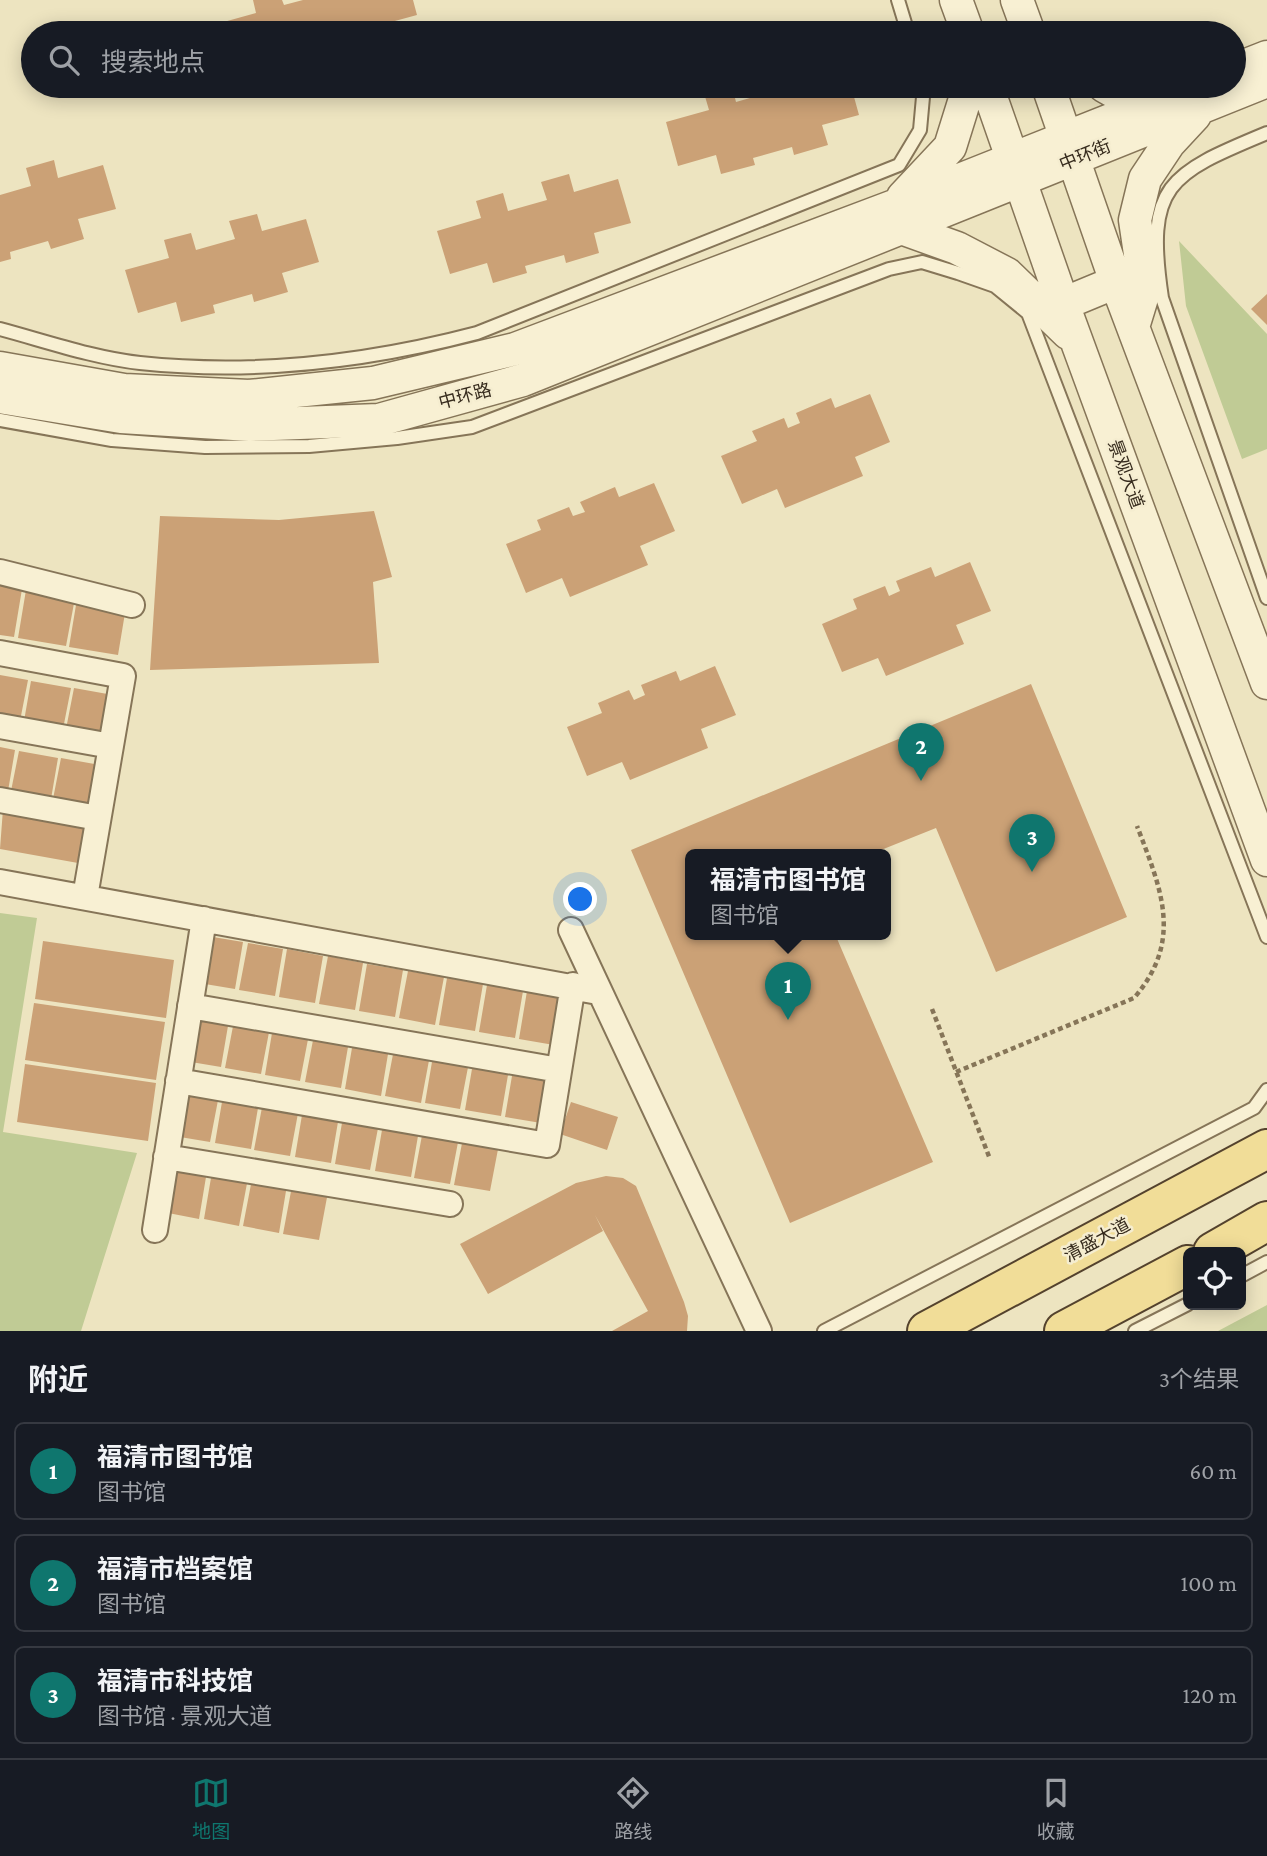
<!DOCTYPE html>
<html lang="zh">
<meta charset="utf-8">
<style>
body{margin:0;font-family:"Crimson Pro","Noto Sans SC",serif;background:#242831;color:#f1f3f6}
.controls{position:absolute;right:21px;bottom:21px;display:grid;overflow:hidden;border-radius:10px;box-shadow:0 4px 18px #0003}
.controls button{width:63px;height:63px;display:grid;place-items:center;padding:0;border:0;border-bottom:2px solid #363941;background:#171b24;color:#f1f3f6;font:35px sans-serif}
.you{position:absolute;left:581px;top:900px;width:24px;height:24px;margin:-18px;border:5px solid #fff;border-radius:50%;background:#1a73e8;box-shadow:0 0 0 10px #1a73e833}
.badge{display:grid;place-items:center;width:46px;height:46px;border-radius:50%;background:#0f766e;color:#fff;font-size:23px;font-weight:700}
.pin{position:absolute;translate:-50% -58px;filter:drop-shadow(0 2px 4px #0008)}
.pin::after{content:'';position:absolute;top:37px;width:24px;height:21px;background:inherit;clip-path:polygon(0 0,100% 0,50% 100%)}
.popup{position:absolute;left:685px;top:849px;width:206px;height:91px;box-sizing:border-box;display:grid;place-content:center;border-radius:10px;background:#171b24;filter:drop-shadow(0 2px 5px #0005);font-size:23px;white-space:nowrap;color:#9ea1a6}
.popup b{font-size:26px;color:#f1f3f6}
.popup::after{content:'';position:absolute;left:50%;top:100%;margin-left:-14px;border:14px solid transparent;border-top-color:#171b24}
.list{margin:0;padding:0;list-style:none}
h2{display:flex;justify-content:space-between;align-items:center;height:91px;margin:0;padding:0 28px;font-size:30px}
h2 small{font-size:23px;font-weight:400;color:#9ea1a6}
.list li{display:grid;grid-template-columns:46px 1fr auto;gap:21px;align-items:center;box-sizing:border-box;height:98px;margin:0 14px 14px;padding:0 14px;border:2px solid #363941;border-radius:10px}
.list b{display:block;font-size:26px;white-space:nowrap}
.list p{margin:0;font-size:23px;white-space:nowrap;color:#9ea1a6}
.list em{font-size:23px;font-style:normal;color:#9ea1a6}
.icon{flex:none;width:38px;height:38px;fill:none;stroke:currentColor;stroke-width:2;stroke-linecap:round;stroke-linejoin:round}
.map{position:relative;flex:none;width:1267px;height:1331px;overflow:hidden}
.search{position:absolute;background:#171b24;box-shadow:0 4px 18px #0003;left:21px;right:21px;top:21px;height:77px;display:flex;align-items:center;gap:18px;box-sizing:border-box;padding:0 24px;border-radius:38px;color:#9ea1a6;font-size:26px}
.sheet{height:427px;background:#171b24}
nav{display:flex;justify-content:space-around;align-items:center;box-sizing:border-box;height:98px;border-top:2px solid #363941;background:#171b24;font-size:19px;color:#9ea1a6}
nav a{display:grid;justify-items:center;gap:4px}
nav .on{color:#0f766e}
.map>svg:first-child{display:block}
.green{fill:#c0cb95}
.building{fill:#cba176}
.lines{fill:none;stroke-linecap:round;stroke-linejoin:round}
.service-casing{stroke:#867558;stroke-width:16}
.minor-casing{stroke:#867558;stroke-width:28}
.tertiary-casing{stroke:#867558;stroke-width:35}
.primary-casing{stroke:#54422d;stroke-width:42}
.path{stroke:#867558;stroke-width:4.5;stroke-dasharray:5 3.5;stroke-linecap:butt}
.service{stroke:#f8f0d3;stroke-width:12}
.minor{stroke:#f8f0d3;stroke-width:24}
.tertiary{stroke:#f8f0d3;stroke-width:32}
.primary{stroke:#f1dd98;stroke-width:38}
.labels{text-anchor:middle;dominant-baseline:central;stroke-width:5;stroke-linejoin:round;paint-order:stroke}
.street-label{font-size:18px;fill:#362b1d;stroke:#f5edd0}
</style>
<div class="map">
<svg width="1267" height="1331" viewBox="0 0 1267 1331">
<rect width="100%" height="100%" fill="#ede4c0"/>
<path class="green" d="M 1179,241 L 1267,334 L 1267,449 L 1242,459 L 1186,306 Z
M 0,913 L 37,918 L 3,1132 L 137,1153 L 81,1331 L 0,1331 Z
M 1267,1305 L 1267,1331 L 1218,1331 Z"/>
<path class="building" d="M 253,0 L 282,0 L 284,5 L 303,0 L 413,0 L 417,15 L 369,28 L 371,33 L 203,33 L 202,28 L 256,13 Z
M 732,86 L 736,102 L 775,91 L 773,86 L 851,86 L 859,115 L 822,125 L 828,145 L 794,155 L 792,147 L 753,158 L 755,165 L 721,174 L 716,155 L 678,166 L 666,122 L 709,110 L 704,93 Z
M 54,160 L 58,178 L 103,165 L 116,209 L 78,219 L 84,239 L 51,249 L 48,241 L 10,252 L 11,259 L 0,262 L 0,195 L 31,186 L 26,168 Z
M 569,174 L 574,192 L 618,179 L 631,223 L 594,233 L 599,253 L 566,263 L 564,255 L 525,266 L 527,273 L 493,283 L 487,263 L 450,274 L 437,231 L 481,218 L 476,201 L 503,193 L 508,211 L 547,200 L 541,182 Z
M 257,214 L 262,231 L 306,219 L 319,262 L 282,273 L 288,292 L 254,302 L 252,294 L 213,305 L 215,313 L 181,322 L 176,302 L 138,313 L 125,270 L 169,258 L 164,240 L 191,233 L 196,250 L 235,239 L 229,221 Z
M 1267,294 L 1267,325 L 1251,309 Z
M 870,394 L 890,442 L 855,457 L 863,476 L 785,508 L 777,489 L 742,504 L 721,456 L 757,441 L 752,431 L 784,418 L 788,428 L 800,423 L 796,413 L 831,398 L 835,408 Z
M 654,483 L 675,531 L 640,546 L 648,565 L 570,597 L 562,578 L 526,593 L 506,544 L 541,530 L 537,520 L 569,507 L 573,516 L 585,512 L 580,502 L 615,487 L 619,497 Z
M 374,511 L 392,577 L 373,582 L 379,663 L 150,670 L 160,516 L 279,520 Z
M 970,562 L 991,611 L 956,625 L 964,644 L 886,676 L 878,658 L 842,672 L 822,624 L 857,609 L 853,599 L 885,586 L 889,596 L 900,591 L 896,581 L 931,567 L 935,577 Z
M 0,585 L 22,589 L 14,637 L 0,635 Z
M 26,590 L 75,598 L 66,646 L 18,638 Z
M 77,599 L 126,607 L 118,655 L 69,647 Z
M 715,666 L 736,715 L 701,729 L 708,748 L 630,780 L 622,762 L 587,776 L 567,727 L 602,713 L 598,703 L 629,690 L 634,700 L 645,695 L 641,685 L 676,671 L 680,681 Z
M 0,675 L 28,680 L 20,721 L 0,717 Z
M 31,681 L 71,688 L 63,729 L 24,721 Z
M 1031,684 L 1127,917 L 996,972 L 936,828 L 871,854 L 690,854 L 690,934 L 835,934 L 933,1162 L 790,1223 L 631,850 Z
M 74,688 L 113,695 L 106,736 L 66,729 Z
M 0,747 L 15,750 L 8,791 L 0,789 Z
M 19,751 L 58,758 L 51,799 L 11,791 Z
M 61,758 L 100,765 L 93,806 L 53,799 Z
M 3,809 L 86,824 L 78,863 L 0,849 Z
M 207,936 L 243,942 L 235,989 L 199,983 Z
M 43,941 L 174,960 L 166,1018 L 35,999 Z
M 248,943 L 283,949 L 275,996 L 239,990 Z
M 287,949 L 323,956 L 315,1003 L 279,997 Z
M 328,956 L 363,963 L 355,1010 L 319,1004 Z
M 367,964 L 403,970 L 395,1017 L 359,1011 Z
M 408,971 L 444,977 L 435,1025 L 399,1018 Z
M 447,978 L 483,984 L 475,1031 L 439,1025 Z
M 487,985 L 523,991 L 515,1038 L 479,1032 Z
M 527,991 L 563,998 L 554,1045 L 519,1039 Z
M 34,1003 L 165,1022 L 156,1080 L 25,1060 Z
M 193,1014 L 229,1020 L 221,1067 L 185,1061 Z
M 234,1021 L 270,1027 L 261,1074 L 225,1068 Z
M 273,1027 L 309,1034 L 300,1081 L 265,1075 Z
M 314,1035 L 349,1041 L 341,1088 L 305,1082 Z
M 353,1042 L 389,1048 L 381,1096 L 345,1089 Z
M 394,1049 L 430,1055 L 421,1103 L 385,1096 Z
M 433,1056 L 469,1062 L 460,1109 L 425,1103 Z
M 473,1063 L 509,1069 L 501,1116 L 465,1110 Z
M 25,1064 L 156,1083 L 148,1141 L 17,1122 Z
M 513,1070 L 549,1076 L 541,1123 L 505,1117 Z
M 183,1089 L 219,1095 L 210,1142 L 174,1136 Z
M 223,1096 L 259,1102 L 251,1149 L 215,1143 Z
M 263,1102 L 299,1108 L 290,1156 L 254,1150 Z
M 571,1102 L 618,1117 L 607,1150 L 560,1134 Z
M 303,1109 L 339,1116 L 331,1163 L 295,1157 Z
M 343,1117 L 379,1123 L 370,1170 L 335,1164 Z
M 383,1124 L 419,1130 L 411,1177 L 375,1171 Z
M 423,1130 L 459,1137 L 450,1184 L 414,1178 Z
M 463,1138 L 499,1144 L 490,1191 L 454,1185 Z
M 171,1165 L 207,1171 L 199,1219 L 163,1212 Z
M 212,1172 L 248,1178 L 239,1226 L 204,1219 Z
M 606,1176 L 623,1178 L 636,1186 L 684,1302 L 688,1316 L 687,1331 L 612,1331 L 648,1311 L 595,1215 L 603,1231 L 488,1294 L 460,1244 L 576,1183 Z
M 252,1179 L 287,1185 L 279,1233 L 243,1226 Z
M 292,1186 L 328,1192 L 319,1240 L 283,1234 Z"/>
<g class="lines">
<defs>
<path id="service" d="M 898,0 L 908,33
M 1267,133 C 1168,174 1145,185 1162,298 L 1267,598
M 0,329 C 45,341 94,358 140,363 C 254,375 367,362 477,333 L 899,165 L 920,130 L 924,86
M 0,420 L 112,440 L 205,447 L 309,446 L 397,438 L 472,427 L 889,269 L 922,262 L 958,273 L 995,286 L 1028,313 L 1267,937
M 1241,1276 L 1267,1262
M 824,1331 L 1254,1108 L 1267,1090
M 1135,1331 L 1188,1304"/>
<path id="minor" d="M 0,572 L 132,605
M 0,653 L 123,676 L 85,897
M 0,726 L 111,746
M 0,800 L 98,818
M 0,882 L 598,992
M 571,930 L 759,1331
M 190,1006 L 559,1070
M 178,1081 L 547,1145 L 573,985
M 166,1157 L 450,1204
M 155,1230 L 204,919"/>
<path id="tertiary" d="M 956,0 L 968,33
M 1017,0 L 1029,33
M 1234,70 L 1267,57
M 987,86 L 1063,304 L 1267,860
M 1048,86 L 1116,282 L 1267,683
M 1104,86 L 1120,95 L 1160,90
M 903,197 L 950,147 L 969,86
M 904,229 L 957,248 L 1007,274 L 1068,333
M 1063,304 L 1116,282
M 1133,327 L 1145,288 L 1135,220 L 1145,179 L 1169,143 L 1195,115
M 0,368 L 124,390 L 249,396 L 373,383 L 515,349 L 894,206 L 1196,86
M 0,397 L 121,417 L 250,425 L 379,420 L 523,380 L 1267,81"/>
<path id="primary" d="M 1213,1252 L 1267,1221
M 927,1331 L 1267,1149
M 1064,1331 L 1188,1265"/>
</defs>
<use href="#service" class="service-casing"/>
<use href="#minor" class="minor-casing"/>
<use href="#tertiary" class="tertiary-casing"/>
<use href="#primary" class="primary-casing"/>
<path class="path" d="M 932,1009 L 990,1159
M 956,1072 L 1134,998 C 1184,940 1161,889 1137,826"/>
<use href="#service" class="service"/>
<use href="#minor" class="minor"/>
<use href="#tertiary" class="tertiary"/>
<use href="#primary" class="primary"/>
</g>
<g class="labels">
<g class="street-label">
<text transform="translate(1085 155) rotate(-22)">中环街</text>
<text transform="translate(465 396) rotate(-15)">中环路</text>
<text transform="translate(1126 474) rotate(70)">景观大道</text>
<text transform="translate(1097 1240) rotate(-28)">清盛大道</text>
</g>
</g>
</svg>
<div class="controls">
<button><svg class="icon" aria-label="locate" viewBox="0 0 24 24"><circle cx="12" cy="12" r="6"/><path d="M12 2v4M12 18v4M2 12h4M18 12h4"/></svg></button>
</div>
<div class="you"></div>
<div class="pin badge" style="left:788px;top:1020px">1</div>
<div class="popup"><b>福清市图书馆</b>图书馆</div>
<div class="pin badge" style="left:921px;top:781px">2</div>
<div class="pin badge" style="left:1032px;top:872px">3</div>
<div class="search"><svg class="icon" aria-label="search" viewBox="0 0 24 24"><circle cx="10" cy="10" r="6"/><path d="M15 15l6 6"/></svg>搜索地点</div>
</div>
<section class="sheet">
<h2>附近<small>3个结果</small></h2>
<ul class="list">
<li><span class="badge">1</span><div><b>福清市图书馆</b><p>图书馆</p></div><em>60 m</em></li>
<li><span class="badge">2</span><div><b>福清市档案馆</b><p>图书馆</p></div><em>100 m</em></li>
<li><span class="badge">3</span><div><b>福清市科技馆</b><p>图书馆 · 景观大道</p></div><em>120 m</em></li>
</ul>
</section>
<nav>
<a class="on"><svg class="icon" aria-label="map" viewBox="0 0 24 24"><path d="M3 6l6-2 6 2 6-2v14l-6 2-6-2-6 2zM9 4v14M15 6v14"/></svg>地图</a>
<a><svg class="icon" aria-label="directions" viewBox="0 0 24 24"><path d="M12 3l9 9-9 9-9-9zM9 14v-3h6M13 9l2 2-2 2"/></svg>路线</a>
<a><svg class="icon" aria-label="saved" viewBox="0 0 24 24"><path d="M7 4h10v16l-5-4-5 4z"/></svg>收藏</a>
</nav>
